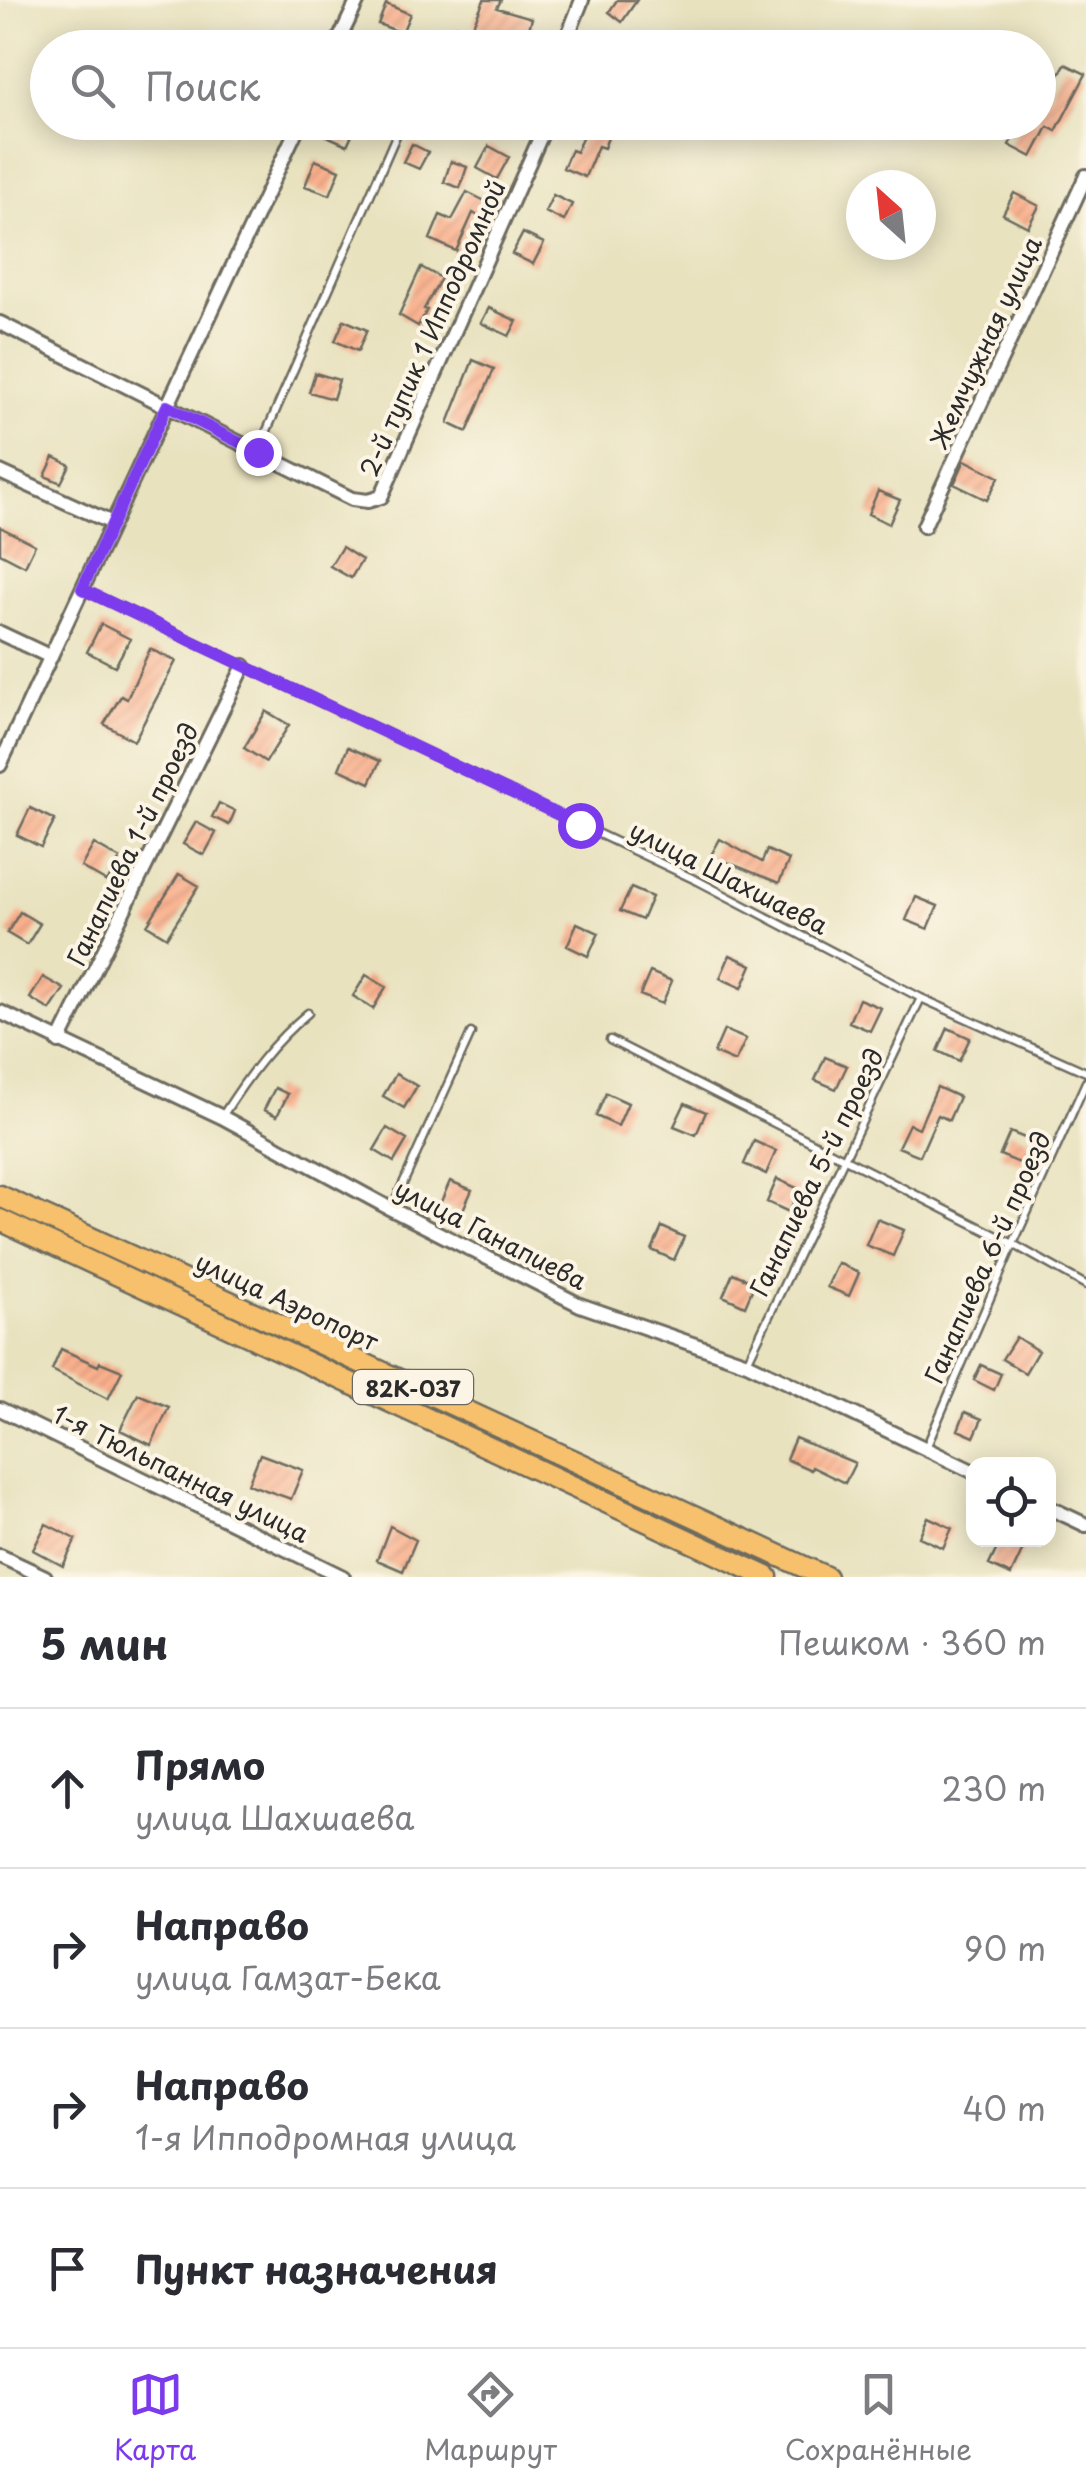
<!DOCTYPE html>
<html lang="ru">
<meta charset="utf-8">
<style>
body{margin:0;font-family:"Playpen Sans",sans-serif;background:#f7f7f7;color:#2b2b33}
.controls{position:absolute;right:30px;bottom:30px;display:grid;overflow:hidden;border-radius:20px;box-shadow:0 5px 25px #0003}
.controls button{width:90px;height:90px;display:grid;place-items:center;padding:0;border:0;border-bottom:2px solid #e1e1e2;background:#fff;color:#2b2b33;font:50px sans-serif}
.compass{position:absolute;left:846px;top:170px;width:90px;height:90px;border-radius:50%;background:#fff;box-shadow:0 5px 25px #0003;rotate:333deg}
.stop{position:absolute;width:30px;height:30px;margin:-22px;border:8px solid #7c3aed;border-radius:50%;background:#fff}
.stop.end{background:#7c3aed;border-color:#fff;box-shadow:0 2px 10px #0008}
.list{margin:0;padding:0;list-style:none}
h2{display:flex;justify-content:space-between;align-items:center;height:130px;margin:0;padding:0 40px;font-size:42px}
h2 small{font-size:32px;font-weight:400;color:#7c7c81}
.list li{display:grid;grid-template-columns:65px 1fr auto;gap:30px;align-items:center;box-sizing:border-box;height:160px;padding:0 40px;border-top:2px solid #e1e1e2}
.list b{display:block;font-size:38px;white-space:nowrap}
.list p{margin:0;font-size:32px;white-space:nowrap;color:#7c7c81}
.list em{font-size:32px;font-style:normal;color:#7c7c81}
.icon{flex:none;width:55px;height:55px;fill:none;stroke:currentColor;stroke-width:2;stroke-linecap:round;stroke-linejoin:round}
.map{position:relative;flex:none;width:1086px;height:1577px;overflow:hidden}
.search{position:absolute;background:#fff;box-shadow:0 5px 25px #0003;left:30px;right:30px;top:30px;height:110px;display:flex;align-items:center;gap:25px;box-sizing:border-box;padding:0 35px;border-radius:55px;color:#7c7c81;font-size:38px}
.sheet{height:770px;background:#fff}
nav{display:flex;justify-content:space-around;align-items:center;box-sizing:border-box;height:140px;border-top:2px solid #e1e1e2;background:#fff;font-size:28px;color:#7c7c81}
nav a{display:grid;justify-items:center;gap:5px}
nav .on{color:#7c3aed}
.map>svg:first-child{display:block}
.building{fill:url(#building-hatch)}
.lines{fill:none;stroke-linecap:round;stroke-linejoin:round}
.service-casing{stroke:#6d6b5f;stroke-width:11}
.minor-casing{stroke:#6d6b5f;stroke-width:18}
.primary-casing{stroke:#6d6b5f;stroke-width:25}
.service{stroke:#fff;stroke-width:6}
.minor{stroke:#fff;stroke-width:12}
.primary{stroke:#f7c06c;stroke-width:20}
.route{stroke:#7c3aed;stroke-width:12}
.labels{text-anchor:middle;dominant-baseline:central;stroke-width:8;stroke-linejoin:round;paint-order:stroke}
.shield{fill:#fcf5e5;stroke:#6a6863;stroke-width:2.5}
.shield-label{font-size:22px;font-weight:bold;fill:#2b2b2b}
.street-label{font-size:25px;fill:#2b2b2b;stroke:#fcf5e5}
</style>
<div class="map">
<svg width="1086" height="1577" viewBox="0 0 1086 1577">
<defs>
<pattern id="building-hatch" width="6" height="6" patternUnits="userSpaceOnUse" patternTransform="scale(2.5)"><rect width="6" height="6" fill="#fab08d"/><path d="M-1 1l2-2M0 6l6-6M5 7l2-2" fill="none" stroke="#d6987a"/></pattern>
</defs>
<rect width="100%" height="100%" fill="#fcf5e5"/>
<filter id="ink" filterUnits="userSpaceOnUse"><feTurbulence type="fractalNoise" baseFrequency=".01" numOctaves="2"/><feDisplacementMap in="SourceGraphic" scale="20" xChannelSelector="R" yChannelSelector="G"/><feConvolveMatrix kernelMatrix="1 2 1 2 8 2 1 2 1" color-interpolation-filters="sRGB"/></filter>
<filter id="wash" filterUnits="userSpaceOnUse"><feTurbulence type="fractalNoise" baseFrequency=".0048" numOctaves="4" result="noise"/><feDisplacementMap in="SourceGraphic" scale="40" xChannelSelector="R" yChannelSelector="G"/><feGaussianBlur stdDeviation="2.25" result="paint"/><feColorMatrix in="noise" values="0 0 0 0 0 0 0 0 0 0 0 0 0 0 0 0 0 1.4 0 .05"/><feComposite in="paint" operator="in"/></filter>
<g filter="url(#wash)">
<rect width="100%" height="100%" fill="#e8e2bf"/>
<g id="blocks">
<path class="building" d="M 484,0 L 501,0 L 497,8 L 532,18 L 525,43 L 473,25 Z
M 617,0 L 637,0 L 622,22 L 609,12 Z
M 386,4 L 410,14 L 402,33 L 378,24 Z
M 1065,64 L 1086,74 L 1056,131 L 1048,127 L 1032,157 L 1009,145 L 1021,122 L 1038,122 L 1038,114 Z
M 333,122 L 356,126 L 347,145 L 327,136 Z
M 420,122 L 460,122 L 452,138 Z
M 589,122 L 614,122 L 604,148 L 598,146 L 585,177 L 563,168 L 571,150 L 576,152 Z
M 412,144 L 428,152 L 419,169 L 403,162 Z
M 489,146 L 509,157 L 497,179 L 477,168 Z
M 315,160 L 340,170 L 330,195 L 305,186 Z
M 451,161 L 467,167 L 460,188 L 444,182 Z
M 467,192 L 491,204 L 484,219 L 473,213 L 456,251 L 430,239 L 440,215 L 452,220 Z
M 1014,193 L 1039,206 L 1028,227 L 1003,214 Z
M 553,195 L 572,204 L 564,221 L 545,212 Z
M 523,233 L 544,243 L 533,264 L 512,254 Z
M 421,267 L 441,278 L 424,309 L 427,310 L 418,326 L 399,315 Z
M 489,308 L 517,321 L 509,336 L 481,323 Z
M 344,320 L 367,330 L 358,351 L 335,341 Z
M 473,360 L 494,369 L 467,432 L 448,423 Z
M 315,373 L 339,380 L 333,399 L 309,392 Z
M 54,457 L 70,465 L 61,483 L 45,476 Z
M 965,460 L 999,477 L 987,500 L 954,484 Z
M 878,491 L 900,500 L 889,524 L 868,514 Z
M 0,527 L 35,545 L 25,566 L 0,553 Z
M 342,547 L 362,560 L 351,578 L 330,566 Z
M 101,624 L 130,639 L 115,666 L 87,652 Z
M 150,649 L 176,661 L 134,741 L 104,724 L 121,696 L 127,699 Z
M 266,711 L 289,725 L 266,762 L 244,748 Z
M 348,747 L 380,761 L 370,783 L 339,769 Z
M 219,803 L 235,811 L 229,825 L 212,817 Z
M 30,808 L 55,820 L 41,847 L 17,835 Z
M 196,822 L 216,833 L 204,855 L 183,844 Z
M 720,839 L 762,862 L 767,850 L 789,860 L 779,883 L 722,860 L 716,872 L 705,866 Z
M 94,844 L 120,859 L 107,882 L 81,867 Z
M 179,874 L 199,886 L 167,937 L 147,925 Z
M 631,888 L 652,897 L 642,920 L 620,911 Z
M 916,897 L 938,906 L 928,929 L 906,920 Z
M 20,912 L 40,924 L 27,945 L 7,933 Z
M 577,923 L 599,933 L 588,956 L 567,946 Z
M 730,955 L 752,965 L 742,988 L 720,978 Z
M 650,972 L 672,981 L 662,1004 L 640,995 Z
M 366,975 L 386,987 L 373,1009 L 353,996 Z
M 43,977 L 64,989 L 50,1010 L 30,998 Z
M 859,999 L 881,1008 L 870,1031 L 849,1022 Z
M 948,1028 L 970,1038 L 959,1061 L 938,1051 Z
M 724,1030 L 746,1039 L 735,1062 L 714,1053 Z
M 825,1057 L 847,1066 L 836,1089 L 815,1080 Z
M 396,1074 L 417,1086 L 404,1108 L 383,1096 Z
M 937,1087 L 959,1097 L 949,1120 L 938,1115 L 920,1156 L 898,1147 L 909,1124 L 919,1128 Z
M 275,1088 L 288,1094 L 277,1116 L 264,1110 Z
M 606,1093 L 628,1103 L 618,1126 L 596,1116 Z
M 685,1103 L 706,1112 L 696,1135 L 674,1126 Z
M 387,1128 L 407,1140 L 394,1162 L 374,1150 Z
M 1010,1132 L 1032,1141 L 1022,1164 L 1000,1155 Z
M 754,1141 L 776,1151 L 766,1174 L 744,1164 Z
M 777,1179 L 799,1189 L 789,1212 L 767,1202 Z
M 450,1181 L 472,1190 L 461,1214 L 440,1204 Z
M 877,1219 L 904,1230 L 893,1256 L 866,1245 Z
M 662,1227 L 684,1237 L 674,1260 L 652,1250 Z
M 838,1263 L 859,1273 L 849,1296 L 827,1287 Z
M 733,1273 L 755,1283 L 745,1306 L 723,1296 Z
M 1016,1337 L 1038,1351 L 1025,1373 L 1002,1359 Z
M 61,1349 L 98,1366 L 100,1362 L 122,1371 L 108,1399 L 52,1370 Z
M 981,1365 L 1001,1374 L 994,1390 L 974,1380 Z
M 138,1394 L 169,1407 L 151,1445 L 120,1430 Z
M 965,1412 L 982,1419 L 974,1437 L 958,1430 Z
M 795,1438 L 855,1463 L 845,1483 L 812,1467 L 811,1470 L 786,1459 Z
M 260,1454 L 303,1470 L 291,1499 L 248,1484 Z
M 928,1517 L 952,1528 L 943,1548 L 919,1537 Z
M 46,1524 L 76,1539 L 63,1566 L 33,1550 Z
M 390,1526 L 416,1540 L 403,1571 L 377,1560 Z
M 1001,1540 L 1012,1540 L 1025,1545 L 1011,1575 L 989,1565 Z"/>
</g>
</g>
<g filter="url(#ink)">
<use href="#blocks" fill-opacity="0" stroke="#6d6b5f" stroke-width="2.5"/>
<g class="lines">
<defs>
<path id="service" d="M 435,48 L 448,31 L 459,30 L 496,48
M 258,451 L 402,122
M 82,589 L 698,881 L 921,998 L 1086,1072
M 610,1040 L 1013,1244 L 1086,1285
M 223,1115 C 248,1076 272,1043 308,1013
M 392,1208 L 471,1033
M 747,1362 L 921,998
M 926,1448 L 1013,1244 L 1086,1082"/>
<path id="minor" d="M 335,48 L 358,0
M 563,48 L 582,0
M 0,323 L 352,499 L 368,501 L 381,497 L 547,122
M 0,472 L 112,523
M 924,526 L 1086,176
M 0,633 L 51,657
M 0,765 L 300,122
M 0,1012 L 222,1117 L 391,1209 L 580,1305 L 747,1363 L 974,1472
M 59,1042 L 244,666
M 0,1409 L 343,1577
M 1048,1507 L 1086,1525
M 0,1556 L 45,1577"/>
<path id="primary" d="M 0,1196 L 826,1577
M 0,1220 L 767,1577"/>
</defs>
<use href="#service" class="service-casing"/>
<use href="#minor" class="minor-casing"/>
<use href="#primary" class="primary-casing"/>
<use href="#service" class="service"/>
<use href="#minor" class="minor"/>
<use href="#primary" class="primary"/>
</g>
</g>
<g class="lines" filter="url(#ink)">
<path class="route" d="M 258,452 L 167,406 L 82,589 L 580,825"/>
</g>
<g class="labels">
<rect class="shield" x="353" y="1370" width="120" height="34" rx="8"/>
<g class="shield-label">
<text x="413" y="1387">82К-037</text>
</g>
<g class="street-label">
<text transform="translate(432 328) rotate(-66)">2-й тупик 1 Ипподромной</text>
<text transform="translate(985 342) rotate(-65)">Жемчужная улица</text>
<text transform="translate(132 844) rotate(-64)">Ганапиева 1-й проезд</text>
<text transform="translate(729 877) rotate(27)">улица Шахшаева</text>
<text transform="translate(816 1172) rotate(-64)">Ганапиева 5-й проезд</text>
<text transform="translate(491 1234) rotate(27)">улица Ганапиева</text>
<text transform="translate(987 1257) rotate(-66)">Ганапиева 6-й проезд</text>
<text transform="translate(287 1301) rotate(25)">улица Аэропорт</text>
<text transform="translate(181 1473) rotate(26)">1-я Тюльпанная улица</text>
</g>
</g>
</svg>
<div class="controls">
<button><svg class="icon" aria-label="locate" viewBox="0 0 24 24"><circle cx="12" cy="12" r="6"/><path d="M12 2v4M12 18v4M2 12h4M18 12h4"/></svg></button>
</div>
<svg class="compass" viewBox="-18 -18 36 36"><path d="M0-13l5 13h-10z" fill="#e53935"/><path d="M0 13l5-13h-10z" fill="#7c7c81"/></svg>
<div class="stop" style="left:580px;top:825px"></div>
<div class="stop end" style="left:258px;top:452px"></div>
<div class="search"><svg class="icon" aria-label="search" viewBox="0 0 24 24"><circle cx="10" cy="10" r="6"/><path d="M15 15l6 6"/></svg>Поиск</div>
</div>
<section class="sheet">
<h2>5 мин<small>Пешком · 360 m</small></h2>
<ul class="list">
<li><svg class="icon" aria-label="ahead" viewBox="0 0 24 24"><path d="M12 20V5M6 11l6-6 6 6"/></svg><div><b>Прямо</b><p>улица Шахшаева</p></div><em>230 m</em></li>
<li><svg class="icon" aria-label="right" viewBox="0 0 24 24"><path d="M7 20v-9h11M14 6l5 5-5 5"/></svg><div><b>Направо</b><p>улица Гамзат-Бека</p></div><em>90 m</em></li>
<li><svg class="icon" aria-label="right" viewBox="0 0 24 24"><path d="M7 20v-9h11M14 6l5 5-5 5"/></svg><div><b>Направо</b><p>1-я Ипподромная улица</p></div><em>40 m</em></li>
<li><svg class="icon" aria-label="arrive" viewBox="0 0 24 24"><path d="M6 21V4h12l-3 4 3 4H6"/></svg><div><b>Пункт назначения</b></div></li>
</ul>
</section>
<nav>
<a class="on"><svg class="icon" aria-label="map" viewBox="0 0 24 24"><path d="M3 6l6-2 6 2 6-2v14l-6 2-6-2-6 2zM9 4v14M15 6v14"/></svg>Карта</a>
<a><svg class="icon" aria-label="directions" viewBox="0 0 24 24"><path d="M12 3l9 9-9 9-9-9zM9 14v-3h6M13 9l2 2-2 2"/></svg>Маршрут</a>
<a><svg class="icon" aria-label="saved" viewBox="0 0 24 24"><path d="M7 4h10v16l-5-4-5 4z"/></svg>Сохранённые</a>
</nav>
